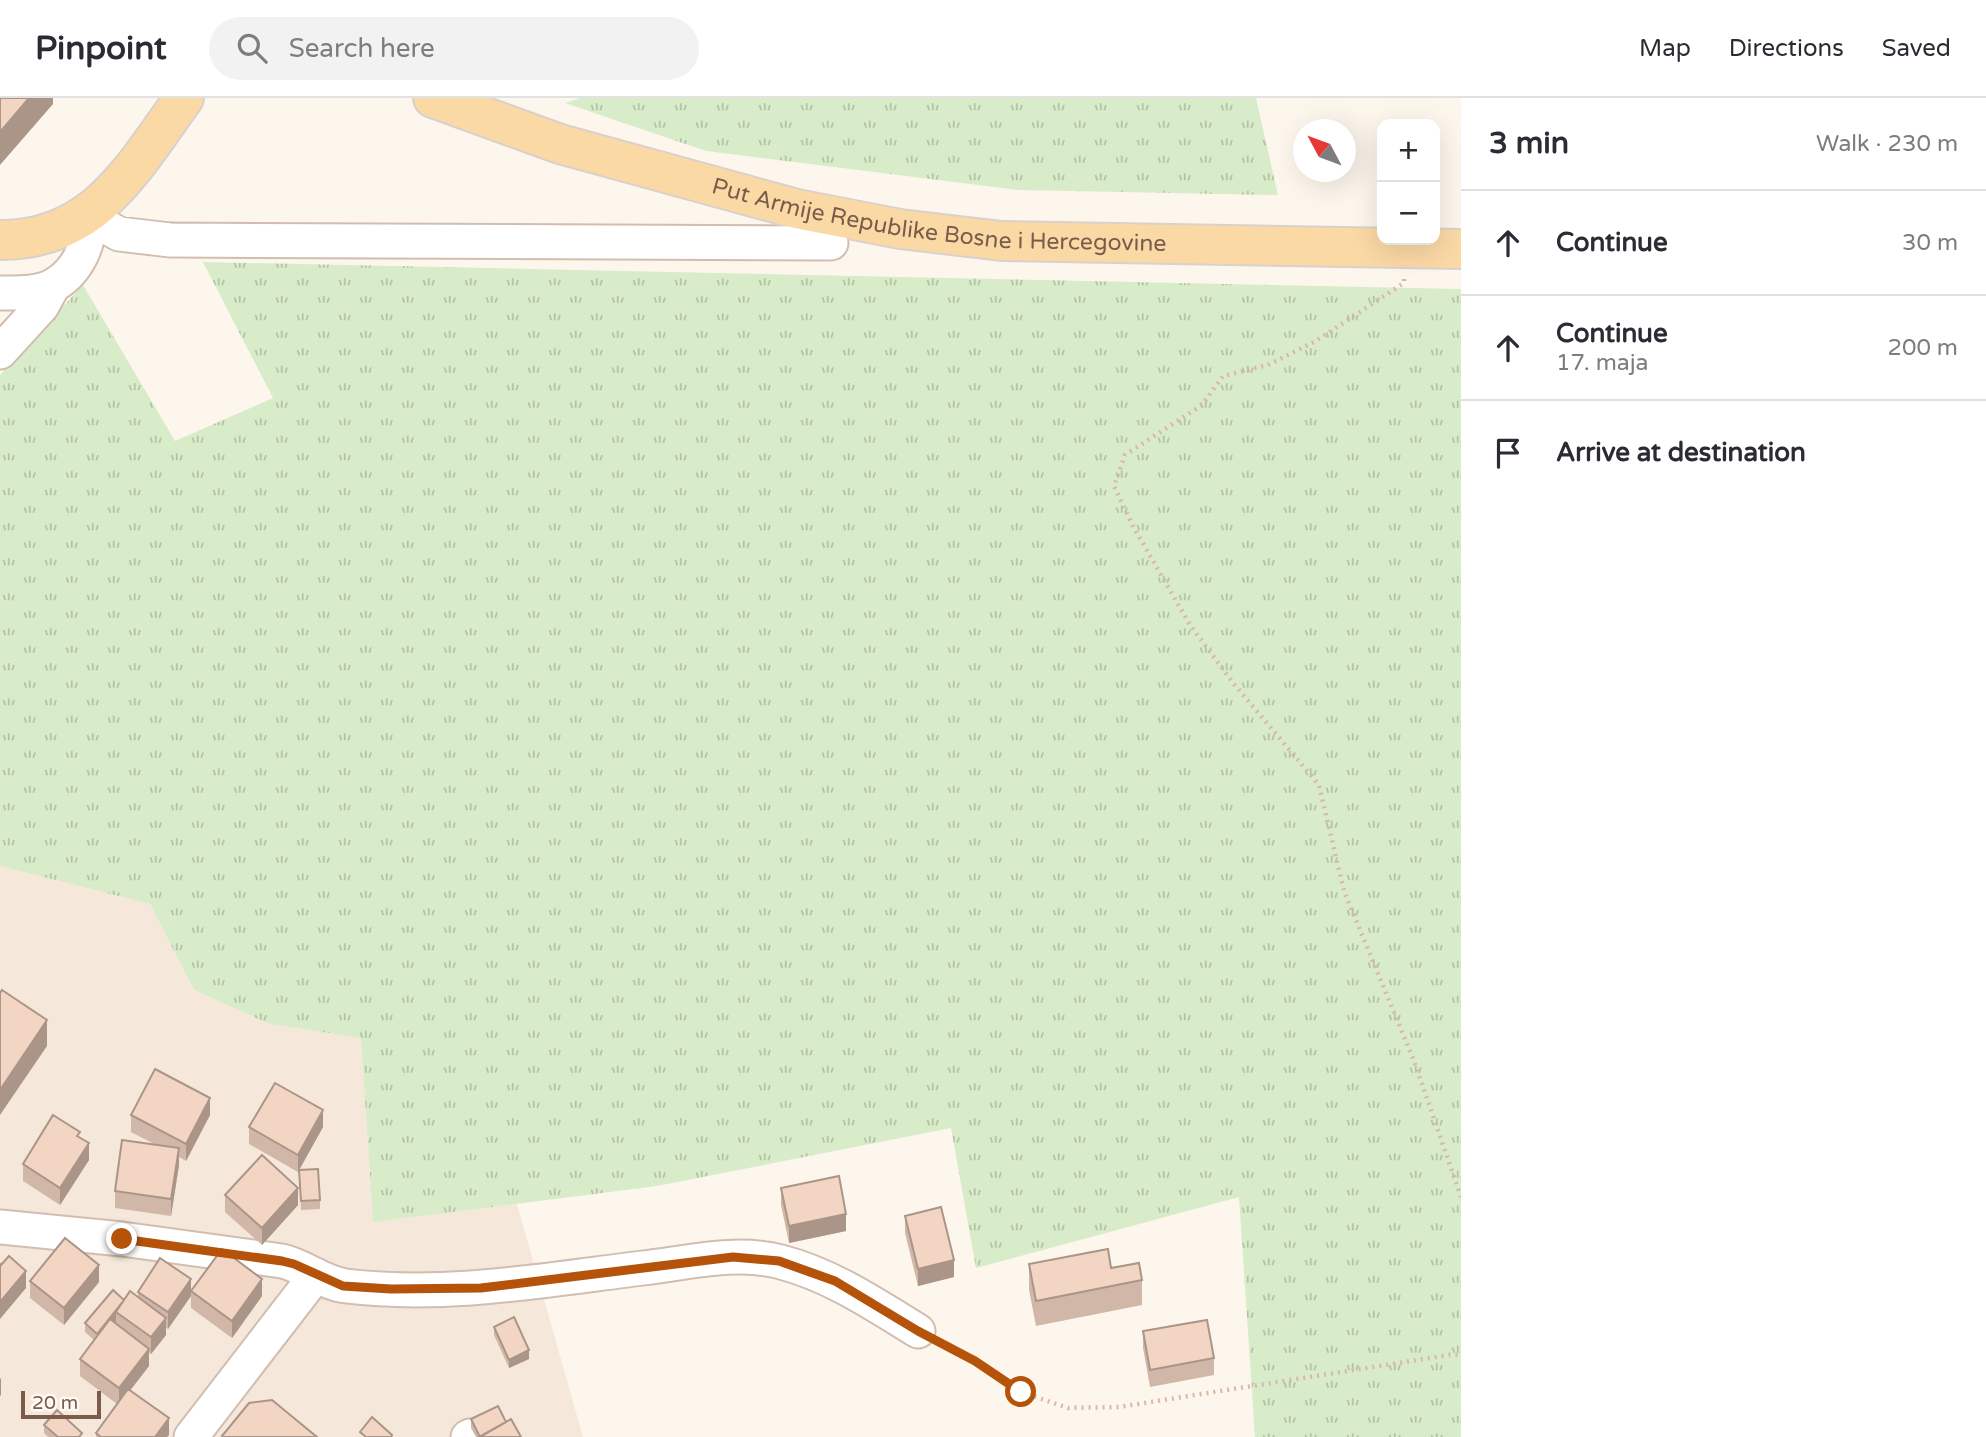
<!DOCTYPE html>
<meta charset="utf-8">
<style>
body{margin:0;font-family:"Varela Round",sans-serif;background:#f2f2f3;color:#2b2b33}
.controls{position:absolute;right:21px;top:21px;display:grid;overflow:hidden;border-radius:14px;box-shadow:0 7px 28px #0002}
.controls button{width:63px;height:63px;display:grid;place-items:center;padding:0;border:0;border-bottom:2px solid #e1e1e2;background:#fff;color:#2b2b33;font:35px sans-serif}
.compass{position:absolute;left:1293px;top:21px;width:63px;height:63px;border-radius:50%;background:#fff;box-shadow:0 7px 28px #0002;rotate:311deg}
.scale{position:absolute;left:21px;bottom:18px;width:80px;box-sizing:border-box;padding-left:7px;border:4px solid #7a5c4d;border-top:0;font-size:19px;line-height:24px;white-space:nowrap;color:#7a5c4d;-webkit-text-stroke:5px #fffaf3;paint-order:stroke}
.stop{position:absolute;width:21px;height:21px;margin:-16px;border:5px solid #b45309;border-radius:50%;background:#fff}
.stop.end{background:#b45309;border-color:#fff;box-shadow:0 2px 7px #0008}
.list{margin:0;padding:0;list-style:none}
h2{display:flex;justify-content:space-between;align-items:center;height:91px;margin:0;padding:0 28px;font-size:30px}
h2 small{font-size:23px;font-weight:400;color:#7c7c81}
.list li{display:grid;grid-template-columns:46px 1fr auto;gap:21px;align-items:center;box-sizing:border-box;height:105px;padding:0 28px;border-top:2px solid #e1e1e2}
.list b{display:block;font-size:26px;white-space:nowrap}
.list p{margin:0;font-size:23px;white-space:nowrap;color:#7c7c81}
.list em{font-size:23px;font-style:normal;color:#7c7c81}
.icon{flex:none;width:38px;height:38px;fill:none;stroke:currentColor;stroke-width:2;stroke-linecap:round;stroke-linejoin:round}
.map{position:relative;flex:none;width:1461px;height:1339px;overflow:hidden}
header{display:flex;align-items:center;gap:42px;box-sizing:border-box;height:98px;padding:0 35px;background:#fff;border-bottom:2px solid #e1e1e2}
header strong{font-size:33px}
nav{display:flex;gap:38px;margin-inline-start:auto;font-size:24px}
.search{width:490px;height:63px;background:#f2f2f3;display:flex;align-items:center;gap:18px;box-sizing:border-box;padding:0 24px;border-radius:38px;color:#7c7c81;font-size:26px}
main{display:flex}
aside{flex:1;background:#fff}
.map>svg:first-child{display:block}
.residential{fill:#f5e8da}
.grass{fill:url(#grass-tufts)}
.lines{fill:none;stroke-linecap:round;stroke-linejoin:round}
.minor-casing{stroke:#d1beb0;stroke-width:37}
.major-casing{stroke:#dad1cd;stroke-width:42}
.path{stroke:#d9b8a5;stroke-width:4.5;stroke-dasharray:2 5;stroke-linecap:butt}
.minor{stroke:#fff;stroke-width:33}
.major{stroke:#fbd9a5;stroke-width:38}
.wall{fill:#d1b7a8}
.shaded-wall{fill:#aa9588}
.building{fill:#f3d5c3;stroke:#aa9588;stroke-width:2}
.route{stroke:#b45309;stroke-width:9}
.labels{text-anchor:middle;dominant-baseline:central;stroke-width:5;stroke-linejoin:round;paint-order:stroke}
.street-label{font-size:23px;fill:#7a5c4d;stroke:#fffaf3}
</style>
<header>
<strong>Pinpoint</strong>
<div class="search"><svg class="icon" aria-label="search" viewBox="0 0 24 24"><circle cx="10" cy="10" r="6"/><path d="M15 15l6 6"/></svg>Search here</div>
<nav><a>Map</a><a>Directions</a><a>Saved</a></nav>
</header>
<main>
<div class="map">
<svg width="1461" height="1339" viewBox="0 0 1461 1339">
<defs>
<pattern id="grass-tufts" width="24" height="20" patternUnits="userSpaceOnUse" patternTransform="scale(1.75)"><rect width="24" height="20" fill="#d8ecc9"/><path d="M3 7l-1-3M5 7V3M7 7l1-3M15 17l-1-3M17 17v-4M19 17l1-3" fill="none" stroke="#b4c2a5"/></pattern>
</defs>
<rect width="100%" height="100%" fill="#fdf6ec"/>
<path class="residential" d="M 0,768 L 150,806 L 194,892 L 269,926 L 361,940 L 373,1123 L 517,1106 L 583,1339 L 0,1339 Z"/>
<path class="grass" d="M 580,0 L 1256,0 L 1278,97 L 1019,92 L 706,53 L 565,5 Z
M 203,164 L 1461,191 L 1461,1339 L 1255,1339 L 1239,1099 L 976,1170 L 951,1030 L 657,1088 L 373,1124 L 361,940 L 269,926 L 194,892 L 150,806 L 0,768 L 0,277 L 83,187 L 175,343 L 273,300 Z"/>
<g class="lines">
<defs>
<path id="minor" d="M 87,118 L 119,136 L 170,142 L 831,145
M 0,195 C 16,195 39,196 54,187 C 77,174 93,143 87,118
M 0,254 L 42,208 L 53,188
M 0,1129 L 122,1141 L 282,1163 C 304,1168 323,1185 346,1188 C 445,1200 545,1182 643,1170 C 687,1165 737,1152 781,1164 C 831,1177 874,1206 918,1233
M 191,1339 L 316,1177
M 468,1339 L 470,1338"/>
<g id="major">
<path id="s1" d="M 433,0 L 560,46 L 797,111 L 900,131 L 1002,143 L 1461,151"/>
<path d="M 0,142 C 96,143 134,68 184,0"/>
</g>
</defs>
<use href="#minor" class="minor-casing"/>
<use href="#major" class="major-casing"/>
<path class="path" d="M 1404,181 L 1404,185 L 1314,244 L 1268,267 L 1223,278 L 1202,307 L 1125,357 L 1114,388 L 1134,430 L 1190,527 L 1234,586 L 1319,687 L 1344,793 L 1414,963 L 1461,1099
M 944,1246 L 975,1263 L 1021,1294 L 1068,1310 L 1119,1309 L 1449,1257 L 1461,1257"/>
<use href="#minor" class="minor"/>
<use href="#major" class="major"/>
</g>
<path class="wall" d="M 131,1017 L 210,1017 L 186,1063 L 179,1059 L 179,1067 L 171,1118 L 115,1110 L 115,1093 L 154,1046 L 131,1034 Z
M 249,1029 L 323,1029 L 298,1074 L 249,1046 Z
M 80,1040 L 89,1062 L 60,1107 L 23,1083 L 23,1066 Z
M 299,1072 L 320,1102 L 320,1111 L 301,1112 Z
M 781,1090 L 846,1133 L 789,1145 L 781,1107 Z
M 225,1097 L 298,1107 L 262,1147 L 225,1114 Z
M 905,1118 L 954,1179 L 918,1188 L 905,1135 Z
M 1029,1166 L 1111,1170 L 1142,1182 L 1142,1207 L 1036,1228 L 1029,1192 Z
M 30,1183 L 99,1184 L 64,1227 L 30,1200 Z
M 191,1193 L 262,1198 L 232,1240 L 191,1210 Z
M 138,1194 L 191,1198 L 168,1231 L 166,1230 L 166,1237 L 151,1256 L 149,1255 L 149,1268 L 130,1292 L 169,1337 L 167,1339 L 96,1339 L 96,1335 L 117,1306 L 80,1278 L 80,1261 L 94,1242 L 85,1234 L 85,1225 L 124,1202 L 138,1199 Z
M 494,1229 L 529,1261 L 509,1270 L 494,1237 Z
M 1143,1233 L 1214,1260 L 1214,1277 L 1150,1289 L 1143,1250 Z
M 471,1321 L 506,1324 L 521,1339 L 476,1339 L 471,1330 Z
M 44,1327 L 82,1339 L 48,1339 L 44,1335 Z"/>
<path class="shaded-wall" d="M 29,0 L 53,0 L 53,6 L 0,67 L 0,34 Z
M 47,922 L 47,948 L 0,1017 L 0,992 Z
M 210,1000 L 210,1017 L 186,1063 L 186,1046 Z
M 323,1012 L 323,1029 L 298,1074 L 298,1057 Z
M 89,1045 L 89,1062 L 60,1107 L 60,1090 Z
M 179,1050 L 179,1067 L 171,1118 L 171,1101 Z
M 298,1090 L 298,1107 L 262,1147 L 262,1130 Z
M 846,1116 L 846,1133 L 789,1145 L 789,1128 Z
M 954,1162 L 954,1179 L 918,1188 L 918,1171 Z
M 99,1167 L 99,1184 L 64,1227 L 64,1210 Z
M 26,1173 L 26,1190 L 0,1221 L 0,1204 Z
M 191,1181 L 191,1198 L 168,1231 L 168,1214 Z
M 262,1181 L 262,1198 L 232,1240 L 232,1223 Z
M 116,1214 L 116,1223 L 97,1244 L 97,1236 Z
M 166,1220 L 166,1237 L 151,1256 L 151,1239 Z
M 149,1251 L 149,1268 L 119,1307 L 119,1290 Z
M 529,1252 L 529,1261 L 509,1270 L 509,1262 Z
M 1,1280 L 1,1297 L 0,1298 L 0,1281 Z
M 169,1320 L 169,1337 L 167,1339 L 155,1339 Z"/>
<path class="building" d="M 0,0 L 29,0 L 0,34 Z
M 2,892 L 47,922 L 0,992 L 0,895 Z
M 155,971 L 210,1000 L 186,1046 L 131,1017 Z
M 275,985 L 323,1012 L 298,1057 L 249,1029 Z
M 53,1017 L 80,1034 L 77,1038 L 89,1045 L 60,1090 L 23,1066 Z
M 122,1042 L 179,1050 L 171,1101 L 115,1093 Z
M 262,1057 L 298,1090 L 262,1130 L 225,1097 Z
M 318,1071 L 320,1102 L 301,1103 L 299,1072 Z
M 839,1078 L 846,1116 L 789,1128 L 781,1090 Z
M 941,1109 L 954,1162 L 918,1171 L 905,1118 Z
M 65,1140 L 99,1167 L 64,1210 L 30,1183 Z
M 222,1151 L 262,1181 L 232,1223 L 191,1193 Z
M 1108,1151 L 1111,1170 L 1139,1165 L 1142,1182 L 1036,1203 L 1029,1166 Z
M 9,1158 L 26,1173 L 0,1204 L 0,1166 L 1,1167 Z
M 160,1160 L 191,1181 L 168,1214 L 138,1194 Z
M 113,1192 L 124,1202 L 97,1236 L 85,1225 Z
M 130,1193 L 166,1220 L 151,1239 L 116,1214 Z
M 514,1219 L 529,1252 L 509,1262 L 494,1229 Z
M 110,1221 L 149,1251 L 119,1290 L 80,1261 Z
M 1207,1222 L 1214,1260 L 1150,1272 L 1143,1233 Z
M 128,1291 L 169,1320 L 155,1339 L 101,1339 L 96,1335 Z
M 272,1302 L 317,1339 L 223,1339 L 222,1338 L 249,1305 Z
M 498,1308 L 506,1324 L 480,1339 L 471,1321 Z
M 57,1312 L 82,1335 L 79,1339 L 58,1339 L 44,1327 Z
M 372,1319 L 392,1337 L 391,1339 L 366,1339 L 360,1334 Z
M 511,1321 L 521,1339 L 479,1339 Z"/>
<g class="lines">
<path class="route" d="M 122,1141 L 282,1163 L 294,1166 L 343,1188 L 391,1191 L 481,1190 L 733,1159 L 779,1163 L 835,1183 L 918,1233 L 975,1263 L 1021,1294"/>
</g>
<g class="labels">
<g class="street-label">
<text stroke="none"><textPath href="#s1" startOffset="523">Put Armije Republike Bosne i Hercegovine</textPath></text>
</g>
</g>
</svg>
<div class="controls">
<button>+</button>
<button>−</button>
</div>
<svg class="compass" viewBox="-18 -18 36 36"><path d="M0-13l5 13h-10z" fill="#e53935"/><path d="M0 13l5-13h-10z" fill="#7c7c81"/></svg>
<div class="scale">20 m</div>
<div class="stop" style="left:1021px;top:1294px"></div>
<div class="stop end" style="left:122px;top:1141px"></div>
</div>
<aside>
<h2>3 min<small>Walk · 230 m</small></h2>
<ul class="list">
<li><svg class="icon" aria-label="ahead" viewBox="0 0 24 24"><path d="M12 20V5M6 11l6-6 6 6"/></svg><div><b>Continue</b></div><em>30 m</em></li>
<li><svg class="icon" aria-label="ahead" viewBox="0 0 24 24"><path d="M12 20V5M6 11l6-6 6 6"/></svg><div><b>Continue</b><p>17. maja</p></div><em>200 m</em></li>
<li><svg class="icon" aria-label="arrive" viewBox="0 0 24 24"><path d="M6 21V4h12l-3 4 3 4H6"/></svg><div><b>Arrive at destination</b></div></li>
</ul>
</aside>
</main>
